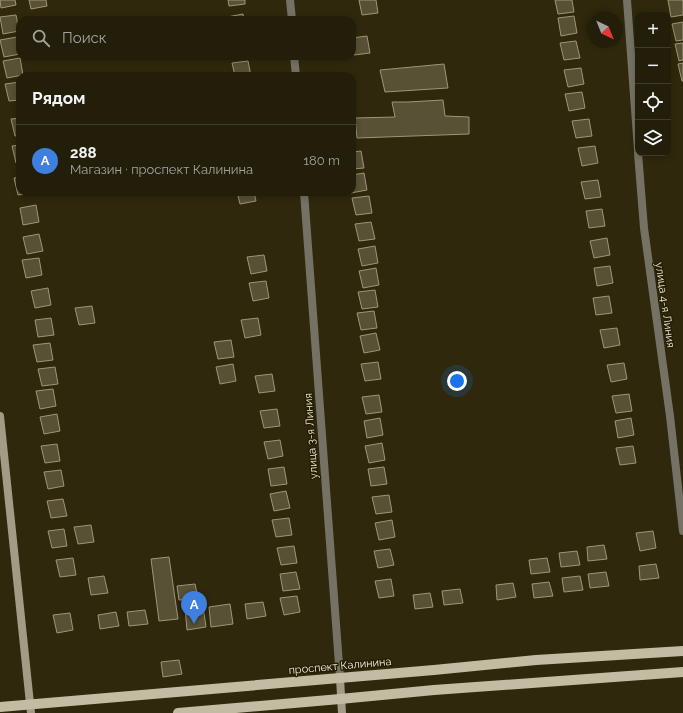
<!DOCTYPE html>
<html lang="ru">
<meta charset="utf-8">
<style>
body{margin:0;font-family:Raleway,sans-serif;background:#2b2712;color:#f1f3f6}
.controls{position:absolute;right:12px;top:12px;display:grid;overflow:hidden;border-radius:8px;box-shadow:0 2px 6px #0003}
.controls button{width:36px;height:36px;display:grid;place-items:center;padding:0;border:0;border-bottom:1px solid #403c2a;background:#231e09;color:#f1f3f6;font:20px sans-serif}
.compass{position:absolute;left:587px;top:12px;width:36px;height:36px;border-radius:50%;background:#231e09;box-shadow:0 2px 6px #0003;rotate:137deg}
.you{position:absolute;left:457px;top:381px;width:14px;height:14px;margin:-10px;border:3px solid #fff;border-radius:50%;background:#1a73e8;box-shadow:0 0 0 6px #1a73e833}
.badge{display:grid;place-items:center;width:26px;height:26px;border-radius:50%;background:#b45309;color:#fff;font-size:13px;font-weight:700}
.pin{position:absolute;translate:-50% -33px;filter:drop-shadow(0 1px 2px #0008)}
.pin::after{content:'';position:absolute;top:21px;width:14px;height:12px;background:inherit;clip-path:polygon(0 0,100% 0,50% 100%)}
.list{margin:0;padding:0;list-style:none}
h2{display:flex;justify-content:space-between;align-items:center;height:52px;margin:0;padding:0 16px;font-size:17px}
h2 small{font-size:13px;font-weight:400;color:#a3a29c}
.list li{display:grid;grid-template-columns:26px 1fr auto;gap:12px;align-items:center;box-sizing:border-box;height:72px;padding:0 16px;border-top:1px solid #403c2a}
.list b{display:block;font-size:15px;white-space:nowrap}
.list p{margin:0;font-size:13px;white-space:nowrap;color:#a3a29c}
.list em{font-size:13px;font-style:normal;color:#a3a29c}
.icon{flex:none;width:22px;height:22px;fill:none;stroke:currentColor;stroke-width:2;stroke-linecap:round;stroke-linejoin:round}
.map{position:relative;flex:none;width:683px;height:713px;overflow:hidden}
.search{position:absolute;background:#231e09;box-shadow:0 2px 6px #0003;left:16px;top:16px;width:340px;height:44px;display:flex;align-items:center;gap:10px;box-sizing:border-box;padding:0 14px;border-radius:12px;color:#a3a29c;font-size:15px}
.panel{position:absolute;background:#231e09;box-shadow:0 2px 6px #0003;left:16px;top:72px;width:340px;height:124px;border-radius:12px}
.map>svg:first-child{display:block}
.building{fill:#595135;stroke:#9f9678}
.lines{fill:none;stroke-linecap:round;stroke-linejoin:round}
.street{stroke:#757265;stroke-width:8}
.secondary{stroke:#a29c87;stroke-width:8}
.primary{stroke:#c4bca2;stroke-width:10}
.labels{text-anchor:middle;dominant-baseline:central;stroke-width:3;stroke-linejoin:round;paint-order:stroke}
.street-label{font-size:11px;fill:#f1eddc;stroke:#251e03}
</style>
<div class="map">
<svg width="683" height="713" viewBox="0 0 683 713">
<rect width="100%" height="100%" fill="#2f280c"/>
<path class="building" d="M 0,0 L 15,0 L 16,5 L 1,8 Z
M 29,0 L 46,0 L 47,6 L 31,9 Z
M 228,0 L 245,0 L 245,4 L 229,6 Z
M 359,0 L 376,0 L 378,13 L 362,15 Z
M 555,0 L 572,0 L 574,12 L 558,14 Z
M 668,0 L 683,0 L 683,15 L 671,17 Z
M 243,14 L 244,20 L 227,20 L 227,17 Z
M 16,15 L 19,31 L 3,34 L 0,17 Z
M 574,16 L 577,33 L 561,36 L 558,18 Z
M 683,22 L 683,40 L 676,41 L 672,24 Z
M 367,36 L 370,53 L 354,55 L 352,47 L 352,38 Z
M 17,37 L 20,54 L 4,57 L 0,40 Z
M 576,41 L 580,58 L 564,60 L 560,43 Z
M 683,43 L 683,60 L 679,61 L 675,44 Z
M 20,58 L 23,75 L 7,78 L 3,61 Z
M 248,61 L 251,76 L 235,76 L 232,63 Z
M 683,63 L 683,81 L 682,81 L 678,64 Z
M 444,64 L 448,88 L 385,92 L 380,70 Z
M 581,68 L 584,84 L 568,87 L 564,70 Z
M 20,82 L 20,100 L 9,101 L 5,84 Z
M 582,92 L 585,108 L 569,111 L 565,94 Z
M 443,100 L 445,116 L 469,117 L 469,134 L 357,138 L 355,118 L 395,117 L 392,102 L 408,102 Z
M 20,118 L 20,135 L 15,136 L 11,119 Z
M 589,119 L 592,136 L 576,138 L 572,121 Z
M 20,145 L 20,163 L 16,163 L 12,146 Z
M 595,146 L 598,163 L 582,166 L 578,148 Z
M 361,151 L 364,168 L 352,169 L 352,152 Z
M 364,173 L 367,190 L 351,193 L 352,175 Z
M 20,177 L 20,192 L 33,192 L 34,193 L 18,195 L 14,178 Z
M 598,180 L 601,197 L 585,199 L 581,182 Z
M 237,192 L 254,192 L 256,201 L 240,204 Z
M 369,196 L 372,213 L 356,215 L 352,198 Z
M 36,205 L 39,222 L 23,225 L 20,208 Z
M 602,209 L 605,226 L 589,228 L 586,211 Z
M 371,222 L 375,239 L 359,241 L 355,224 Z
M 39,234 L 43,251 L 27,254 L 23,237 Z
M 607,238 L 610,255 L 594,258 L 590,241 Z
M 375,246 L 378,263 L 362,266 L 358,249 Z
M 264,255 L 267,271 L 251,274 L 247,257 Z
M 39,258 L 42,275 L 26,278 L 22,260 Z
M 610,266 L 613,283 L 597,286 L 594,268 Z
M 376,268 L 379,285 L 363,288 L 359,271 Z
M 266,281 L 269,298 L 253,301 L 249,283 Z
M 48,288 L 51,305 L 35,308 L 31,291 Z
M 375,290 L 378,307 L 362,309 L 358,292 Z
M 609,296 L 612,313 L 596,315 L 593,298 Z
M 92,306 L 95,323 L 79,325 L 75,308 Z
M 374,311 L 377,328 L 361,330 L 357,313 Z
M 51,318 L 54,335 L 38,337 L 35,320 Z
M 258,318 L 261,335 L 245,338 L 241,320 Z
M 617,328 L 620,345 L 604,348 L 600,330 Z
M 376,333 L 380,350 L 364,353 L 360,336 Z
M 231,340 L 234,357 L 218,359 L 214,342 Z
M 50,343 L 53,360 L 37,362 L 33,345 Z
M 378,362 L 381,379 L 365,381 L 361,364 Z
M 624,363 L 627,379 L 611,382 L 607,365 Z
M 233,364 L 236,381 L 220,384 L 216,367 Z
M 55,367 L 58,384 L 42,386 L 38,369 Z
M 272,374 L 275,391 L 259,393 L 255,376 Z
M 53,389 L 56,406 L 40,409 L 36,391 Z
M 629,394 L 632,411 L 616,413 L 612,396 Z
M 379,395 L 382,412 L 366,414 L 362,397 Z
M 277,409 L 280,426 L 264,428 L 260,411 Z
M 57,414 L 60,431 L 44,434 L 40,417 Z
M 380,418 L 383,435 L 367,438 L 364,421 Z
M 631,418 L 634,435 L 618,438 L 615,421 Z
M 280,440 L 283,456 L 268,459 L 264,442 Z
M 382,443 L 385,460 L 369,463 L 365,446 Z
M 57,444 L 60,461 L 45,463 L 41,446 Z
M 633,446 L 636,463 L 620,465 L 616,448 Z
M 284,467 L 287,484 L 271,486 L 268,469 Z
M 384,467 L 387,484 L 371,486 L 368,469 Z
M 61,470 L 64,486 L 48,489 L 44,472 Z
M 286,491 L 290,508 L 274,511 L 270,494 Z
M 389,495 L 392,512 L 376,514 L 372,497 Z
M 63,499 L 67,516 L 51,518 L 47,501 Z
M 289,518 L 292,535 L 276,537 L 272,520 Z
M 392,520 L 395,537 L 379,540 L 375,523 Z
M 91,525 L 94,542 L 78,544 L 74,527 Z
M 64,529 L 67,546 L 52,548 L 48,531 Z
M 653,531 L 656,548 L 640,551 L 636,533 Z
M 604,545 L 607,559 L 588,561 L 587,547 Z
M 294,546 L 297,563 L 281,565 L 277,548 Z
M 390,549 L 394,565 L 378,568 L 374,551 Z
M 577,551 L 580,565 L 561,567 L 559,553 Z
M 169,557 L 178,619 L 159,621 L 151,559 Z
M 73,558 L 76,575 L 60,577 L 56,560 Z
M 547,558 L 550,572 L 531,574 L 529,560 Z
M 656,564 L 659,578 L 640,580 L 639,566 Z
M 296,572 L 300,589 L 283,591 L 280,574 Z
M 606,572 L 609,586 L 590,588 L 588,574 Z
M 104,576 L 108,593 L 91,595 L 88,578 Z
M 580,576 L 583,590 L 564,592 L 562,578 Z
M 391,579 L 394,596 L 379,598 L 375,581 Z
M 549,582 L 553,596 L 534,598 L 532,584 Z
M 513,583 L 516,597 L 497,600 L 496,585 Z
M 195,584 L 198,598 L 179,600 L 177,586 Z
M 460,589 L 463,603 L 444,605 L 442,591 Z
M 430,593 L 433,607 L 415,609 L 413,595 Z
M 297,596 L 300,612 L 284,615 L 280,598 Z
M 263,602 L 266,616 L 247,619 L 245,604 Z
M 230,604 L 233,624 L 211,627 L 209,607 Z
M 203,606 L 206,627 L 187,630 L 185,608 Z
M 145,610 L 148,624 L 129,626 L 127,612 Z
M 116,612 L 119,626 L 100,629 L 98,615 Z
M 70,613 L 73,630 L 57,633 L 53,615 Z
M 179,660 L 182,674 L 163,677 L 161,662 Z"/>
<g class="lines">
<path class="street" d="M 290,0 L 292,20
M 627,0 L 638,150
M 294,56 L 296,76
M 638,153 L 644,228 L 670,416 L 683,531
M 304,192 L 340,678"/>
<path class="secondary" d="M 0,416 L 31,713
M 340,678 L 342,713"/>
<path class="primary" d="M 0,707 L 434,670 L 536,660 L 683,651
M 178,713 L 340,699 L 434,690 L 683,672"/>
</g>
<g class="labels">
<g class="street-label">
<text transform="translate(665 305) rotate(82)">улица 4-я Линия</text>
<text transform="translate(311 436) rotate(-94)">улица 3-я Линия</text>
<text transform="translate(340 666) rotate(-5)">проспект Калинина</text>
</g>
</g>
</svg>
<div class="controls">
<button>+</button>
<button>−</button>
<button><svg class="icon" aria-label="locate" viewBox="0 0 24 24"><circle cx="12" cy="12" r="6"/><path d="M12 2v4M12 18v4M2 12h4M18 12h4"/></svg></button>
<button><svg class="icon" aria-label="layers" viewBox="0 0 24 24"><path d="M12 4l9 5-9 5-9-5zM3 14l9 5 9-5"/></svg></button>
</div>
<svg class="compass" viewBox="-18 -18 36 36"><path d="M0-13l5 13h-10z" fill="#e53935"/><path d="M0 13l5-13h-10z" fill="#a3a29c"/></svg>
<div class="you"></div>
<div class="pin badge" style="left:194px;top:624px;background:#3f7fe0">A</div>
<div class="search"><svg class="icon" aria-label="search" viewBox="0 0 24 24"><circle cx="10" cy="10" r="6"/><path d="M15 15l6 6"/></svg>Поиск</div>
<section class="panel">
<h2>Рядом<small></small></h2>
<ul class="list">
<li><span class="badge" style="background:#3f7fe0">A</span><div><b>288</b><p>Магазин · проспект Калинина</p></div><em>180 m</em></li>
</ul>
</section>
</div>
